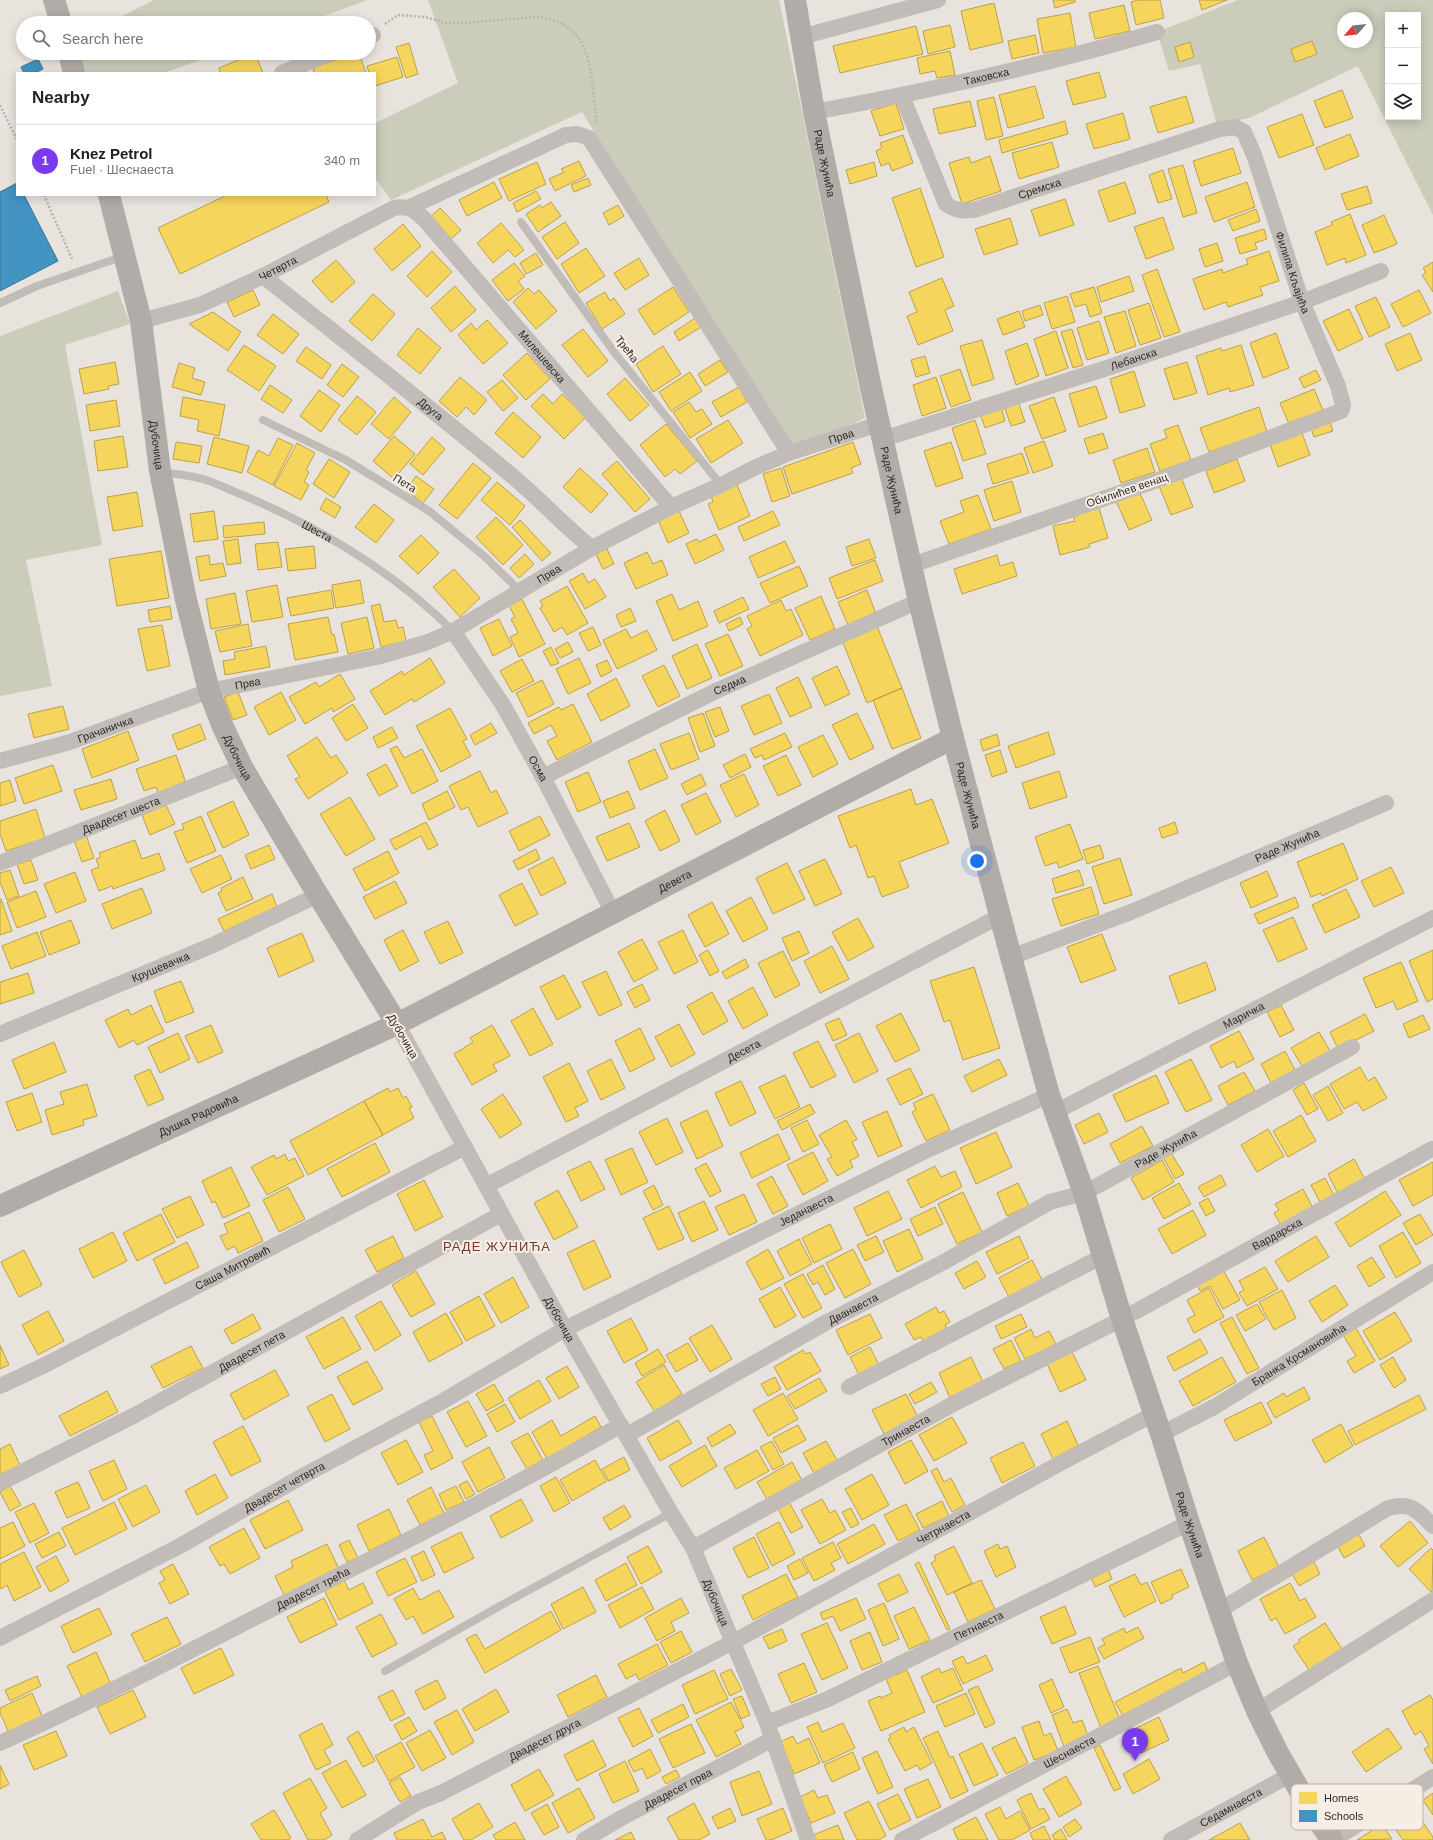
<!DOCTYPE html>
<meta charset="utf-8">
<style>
body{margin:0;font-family:Arial,sans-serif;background:#f6f6f6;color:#202124}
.controls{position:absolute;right:12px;top:12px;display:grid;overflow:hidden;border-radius:0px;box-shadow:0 2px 10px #0003}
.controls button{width:36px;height:36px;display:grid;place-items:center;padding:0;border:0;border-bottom:1px solid #e0e0e0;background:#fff;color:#202124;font:20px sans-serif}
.compass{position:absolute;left:1337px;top:12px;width:36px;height:36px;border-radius:50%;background:#fff;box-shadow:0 2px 10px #0003;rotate:242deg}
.you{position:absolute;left:977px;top:861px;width:14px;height:14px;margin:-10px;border:3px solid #fff;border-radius:50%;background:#1a73e8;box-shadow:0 0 0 6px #1a73e833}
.badge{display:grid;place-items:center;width:26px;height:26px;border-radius:50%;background:#7c3aed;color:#fff;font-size:13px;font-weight:700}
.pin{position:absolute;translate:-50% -33px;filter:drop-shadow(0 1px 2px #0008)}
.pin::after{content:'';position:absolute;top:21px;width:14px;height:12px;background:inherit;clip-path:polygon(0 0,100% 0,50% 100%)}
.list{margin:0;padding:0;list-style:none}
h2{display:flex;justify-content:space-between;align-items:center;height:52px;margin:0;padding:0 16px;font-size:17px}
h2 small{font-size:13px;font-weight:400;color:#757577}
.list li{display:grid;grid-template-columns:26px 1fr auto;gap:12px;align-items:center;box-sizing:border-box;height:72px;padding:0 16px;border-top:1px solid #e0e0e0}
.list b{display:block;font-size:15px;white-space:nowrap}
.list p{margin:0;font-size:13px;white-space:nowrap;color:#757577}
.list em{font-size:13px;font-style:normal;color:#757577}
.icon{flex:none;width:22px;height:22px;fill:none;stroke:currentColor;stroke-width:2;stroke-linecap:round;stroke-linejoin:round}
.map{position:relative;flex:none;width:1433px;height:1840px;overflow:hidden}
.search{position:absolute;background:#fff;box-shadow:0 2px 10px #0003;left:16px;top:16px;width:360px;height:44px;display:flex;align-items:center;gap:10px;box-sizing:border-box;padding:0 14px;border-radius:22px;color:#757577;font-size:15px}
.panel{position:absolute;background:#fff;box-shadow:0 2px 10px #0003;left:16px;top:72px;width:360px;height:124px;border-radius:0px}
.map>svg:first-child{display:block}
.green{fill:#cbccba;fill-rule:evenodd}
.homes{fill:#f6d55c;stroke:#bba14c}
.schools{fill:#4393c3;stroke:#3e7394}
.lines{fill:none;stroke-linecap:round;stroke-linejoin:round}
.path{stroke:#bab4b0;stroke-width:2.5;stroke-dasharray:2 2;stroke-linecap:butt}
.lane{stroke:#c1bcb8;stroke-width:8}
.street{stroke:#c1bcb8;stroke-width:16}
.secondary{stroke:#b2aca8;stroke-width:22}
.labels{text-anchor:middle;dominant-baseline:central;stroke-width:4;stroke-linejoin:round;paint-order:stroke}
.street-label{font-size:11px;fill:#312927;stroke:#f6ede5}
.quarter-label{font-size:13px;letter-spacing:1px;fill:#75382b;stroke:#f6ede5}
.key{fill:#f6ede5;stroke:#bbb2ac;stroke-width:1}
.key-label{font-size:11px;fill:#312927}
</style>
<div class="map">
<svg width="1433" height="1840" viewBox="0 0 1433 1840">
<rect width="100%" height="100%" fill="#e9e3de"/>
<path class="green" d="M 154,0 L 368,0 L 304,23 L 109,23 Z
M 428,0 L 779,0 L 865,418 L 789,453 L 582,112 L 391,200 L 375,178 L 375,123 L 458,83 Z
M 1238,0 L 1433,0 L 1433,215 L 1358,66 L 1249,118 L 1217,125 L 1200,64 L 1169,71 L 1157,32 ZM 1388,15 L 1418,15 L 1418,117 L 1388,117 ZM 1343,18 L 1367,18 L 1367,42 L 1343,42 Z
M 69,53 L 220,53 L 164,73 L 74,73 Z
M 118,291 L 130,324 L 65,345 L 102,545 L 26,560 L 52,686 L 0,696 L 0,336 Z"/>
<path class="homes" d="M 1053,0 L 1075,0 L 1075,2 L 1055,8 Z
M 1138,0 L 1160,0 L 1164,18 L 1136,25 L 1131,2 Z
M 1199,0 L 1227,0 L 1202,10 Z
M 994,3 L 1003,42 L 970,50 L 961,11 Z
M 1124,5 L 1130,31 L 1095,39 L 1089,13 Z
M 1070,13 L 1076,47 L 1043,53 L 1037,19 Z
M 950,25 L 955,47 L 928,54 L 923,31 Z
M 916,26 L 923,54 L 840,73 L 833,46 Z
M 1035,35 L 1039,53 L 1012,59 L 1008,41 Z
M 1312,41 L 1317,54 L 1295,62 L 1291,49 Z
M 1190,42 L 1194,57 L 1179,62 L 1175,47 Z
M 409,43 L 418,74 L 406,78 L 396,47 Z
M 950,51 L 955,75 L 937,78 L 935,71 L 920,74 L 917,58 Z
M 255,53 L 263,73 L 220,73 L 219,68 Z
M 359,53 L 366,73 L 314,73 L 313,67 Z
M 397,57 L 403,77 L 375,86 L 375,73 L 369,73 L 367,66 Z
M 1099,72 L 1106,97 L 1073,105 L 1066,81 Z
M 1035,86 L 1044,118 L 1008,128 L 999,95 Z
M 1342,90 L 1353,118 L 1325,128 L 1314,101 Z
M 1186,96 L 1194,122 L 1158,133 L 1150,107 Z
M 994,97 L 1003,136 L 986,140 L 977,101 Z
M 970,101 L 976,126 L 939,134 L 933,109 Z
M 896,103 L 904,129 L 880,136 L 871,111 Z
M 1123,113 L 1130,139 L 1094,149 L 1086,124 Z
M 1302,114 L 1314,145 L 1279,158 L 1267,127 Z
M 1065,121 L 1068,134 L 1002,153 L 999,140 Z
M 1350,134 L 1359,156 L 1325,170 L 1316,148 Z
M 903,135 L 913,163 L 892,171 L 889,163 L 881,166 L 876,151 L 882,148 L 880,143 Z
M 1052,142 L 1059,167 L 1019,179 L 1012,153 Z
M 1233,148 L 1241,173 L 1201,186 L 1193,161 Z
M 990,156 L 1001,191 L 962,204 L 949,163 L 969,157 L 971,163 Z
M 579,161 L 586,176 L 555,191 L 549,179 L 564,172 L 561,169 Z
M 537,162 L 546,184 L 509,201 L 499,179 Z
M 874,162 L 877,176 L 850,184 L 846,170 Z
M 1183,165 L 1197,213 L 1183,217 L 1168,169 Z
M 1163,170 L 1172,199 L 1158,203 L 1149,175 Z
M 588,178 L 591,185 L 574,192 L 571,185 Z
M 494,182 L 502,198 L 467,216 L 459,200 Z
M 1125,182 L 1136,213 L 1109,222 L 1098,191 Z
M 1247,182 L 1255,207 L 1214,222 L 1205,197 Z
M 1367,186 L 1372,203 L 1347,210 L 1341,194 Z
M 920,188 L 944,257 L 916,267 L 892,198 Z
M 536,191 L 541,199 L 517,212 L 513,203 Z
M 227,195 L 326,195 L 329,202 L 180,274 L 158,228 Z
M 1065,199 L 1074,225 L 1040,236 L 1031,210 Z
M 551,202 L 561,216 L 538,232 L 526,214 L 540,205 L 542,208 Z
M 618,205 L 624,216 L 609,225 L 603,213 Z
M 440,208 L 461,230 L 451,239 L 430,217 Z
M 1256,209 L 1260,221 L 1233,231 L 1228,220 Z
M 1350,214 L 1366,255 L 1346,263 L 1345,258 L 1327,265 L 1315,232 L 1332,225 L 1331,222 Z
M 1384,215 L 1397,244 L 1374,253 L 1362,225 Z
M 1163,217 L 1174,249 L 1146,259 L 1134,227 Z
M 1010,218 L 1018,244 L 984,255 L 975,229 Z
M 565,222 L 579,243 L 557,259 L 542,237 Z
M 501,223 L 524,250 L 515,257 L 508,250 L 493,263 L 477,243 Z
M 403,224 L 421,246 L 392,271 L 374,249 Z
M 1264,229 L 1267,239 L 1255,243 L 1257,249 L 1240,254 L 1235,238 Z
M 1217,243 L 1223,261 L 1205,267 L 1199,249 Z
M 586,248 L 605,276 L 579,293 L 561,264 Z
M 432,251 L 452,272 L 427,297 L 407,276 Z
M 1269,251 L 1279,281 L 1260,287 L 1263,295 L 1228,307 L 1226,302 L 1204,310 L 1193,279 L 1222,269 L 1223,273 L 1248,264 L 1246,259 Z
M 536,253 L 543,265 L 526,274 L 520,263 Z
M 639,258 L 649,275 L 625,290 L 614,273 Z
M 336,260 L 355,282 L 332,303 L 312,281 Z
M 1433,262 L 1433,292 L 1422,275 L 1426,273 L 1423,268 Z
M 514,263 L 525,276 L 518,281 L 524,289 L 508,301 L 492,280 Z
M 1157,269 L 1180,332 L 1164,337 L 1142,275 Z
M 1129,276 L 1134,291 L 1101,302 L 1097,287 Z
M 942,278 L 954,306 L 945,310 L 953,331 L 918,345 L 907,316 L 917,312 L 909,292 Z
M 455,286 L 476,310 L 451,332 L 431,308 Z
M 673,287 L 689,312 L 654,335 L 638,310 Z
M 1094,287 L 1102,313 L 1090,317 L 1086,304 L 1075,307 L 1070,294 Z
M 528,288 L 534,294 L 539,290 L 557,311 L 536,329 L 513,302 Z
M 253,290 L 260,305 L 234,317 L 227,302 Z
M 1419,290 L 1431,313 L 1403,327 L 1391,304 Z
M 605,292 L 610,301 L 614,298 L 625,314 L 602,329 L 586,303 Z
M 373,294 L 395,314 L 372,341 L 349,321 Z
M 1067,296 L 1075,322 L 1052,329 L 1044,303 Z
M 1376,297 L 1390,327 L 1369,337 L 1355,306 Z
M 1149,303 L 1161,338 L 1140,345 L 1128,310 Z
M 1040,305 L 1043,315 L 1025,321 L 1022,311 Z
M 1349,309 L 1363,339 L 1338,351 L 1323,321 Z
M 1019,311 L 1025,327 L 1003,335 L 997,319 Z
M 1125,311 L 1136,346 L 1116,353 L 1104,317 Z
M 213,312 L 241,332 L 228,351 L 189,324 Z
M 273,314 L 299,334 L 283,354 L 257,335 Z
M 695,318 L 701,327 L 679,341 L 674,332 Z
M 487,320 L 508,343 L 483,364 L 458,335 L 471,323 L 476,330 Z
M 1099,321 L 1109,353 L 1087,360 L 1077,328 Z
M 418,328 L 441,348 L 420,374 L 397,355 Z
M 583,329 L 608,361 L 588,377 L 562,345 Z
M 1072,329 L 1083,365 L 1073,368 L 1061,332 Z
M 1056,331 L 1068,368 L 1046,376 L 1034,339 Z
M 1276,333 L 1289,368 L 1263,378 L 1250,343 Z
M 1410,333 L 1422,360 L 1397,371 L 1385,344 Z
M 982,340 L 994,379 L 972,386 L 960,346 Z
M 1027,343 L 1039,376 L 1016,385 L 1005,351 Z
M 244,345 L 276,366 L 259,391 L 227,370 Z
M 1241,345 L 1254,385 L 1230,392 L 1229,388 L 1208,395 L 1196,356 L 1221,348 L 1222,351 Z
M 663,346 L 681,374 L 653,392 L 636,364 Z
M 306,347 L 331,365 L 322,379 L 296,361 Z
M 527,353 L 550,379 L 526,400 L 503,375 Z
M 925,356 L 930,373 L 916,377 L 911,360 Z
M 720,360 L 728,372 L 705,386 L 698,374 Z
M 115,362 L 119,384 L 108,386 L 109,389 L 84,394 L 79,369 Z
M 1187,362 L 1197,393 L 1174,400 L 1164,369 Z
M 179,363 L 195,368 L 192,378 L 205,382 L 201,395 L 172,387 Z
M 342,364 L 359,377 L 343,397 L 327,385 Z
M 960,369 L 971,400 L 951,407 L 940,376 Z
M 1316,370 L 1321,380 L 1304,388 L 1299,378 Z
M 1134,371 L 1145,406 L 1120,413 L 1110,379 Z
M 690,372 L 702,391 L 671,411 L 659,392 Z
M 460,377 L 487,400 L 474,415 L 466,407 L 457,417 L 439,401 Z
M 936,377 L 946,408 L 922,416 L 913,385 Z
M 625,378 L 649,405 L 630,421 L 607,394 Z
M 502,380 L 518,398 L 503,411 L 487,392 Z
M 270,385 L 292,400 L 283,413 L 261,399 Z
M 1096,386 L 1107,418 L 1079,427 L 1069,394 Z
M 739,387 L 747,402 L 721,417 L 712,402 Z
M 1314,389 L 1323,410 L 1289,424 L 1280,403 Z
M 319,390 L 340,405 L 321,432 L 300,416 Z
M 543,394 L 553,404 L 562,394 L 586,417 L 564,439 L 531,406 Z
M 357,396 L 376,412 L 357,435 L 338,420 Z
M 183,397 L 225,405 L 219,436 L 197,431 L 199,420 L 180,416 Z
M 394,397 L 411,412 L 389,439 L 371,424 Z
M 1054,397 L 1066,431 L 1042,439 L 1029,406 Z
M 116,400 L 120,426 L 90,431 L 86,405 Z
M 1018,401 L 1025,422 L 1011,426 L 1004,406 Z
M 689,402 L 696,412 L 702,409 L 712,424 L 690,438 L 673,412 Z
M 1001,407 L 1005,421 L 985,428 L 980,414 Z
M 1259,407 L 1267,432 L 1209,452 L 1200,428 Z
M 513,412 L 541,437 L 523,458 L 495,433 Z
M 728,420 L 743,443 L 711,463 L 696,439 Z
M 975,420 L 986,454 L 963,461 L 952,428 Z
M 1330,422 L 1333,431 L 1314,437 L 1311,428 Z
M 666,424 L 697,461 L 680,474 L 675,469 L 665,477 L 640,445 Z
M 1178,425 L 1191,460 L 1160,471 L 1150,444 L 1167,438 L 1164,430 Z
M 1103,433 L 1108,448 L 1089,454 L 1084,439 Z
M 1302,433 L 1310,455 L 1278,467 L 1270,444 Z
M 123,436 L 128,467 L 98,471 L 94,441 Z
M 394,436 L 415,454 L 394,479 L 373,461 Z
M 214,437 L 249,446 L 242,473 L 207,464 Z
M 432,437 L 445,449 L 423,475 L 410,464 Z
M 278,438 L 293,445 L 273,485 L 247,472 L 258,450 L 269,456 Z
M 1044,441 L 1053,466 L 1033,473 L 1024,448 Z
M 176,442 L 202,446 L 199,463 L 173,459 Z
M 853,442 L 861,464 L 851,468 L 853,473 L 792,494 L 783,467 Z
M 951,442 L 963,478 L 936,487 L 924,451 Z
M 297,443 L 315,453 L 306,470 L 309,472 L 304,482 L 309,485 L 301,500 L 274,486 Z
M 1147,448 L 1155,472 L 1121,483 L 1113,460 Z
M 1022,453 L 1029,473 L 993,484 L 987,464 Z
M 329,459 L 350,472 L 334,498 L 313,484 Z
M 1237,459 L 1245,481 L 1214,493 L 1206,471 Z
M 617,461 L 650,499 L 635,512 L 602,474 Z
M 473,463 L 491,478 L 457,519 L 439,505 Z
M 580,468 L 608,494 L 591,513 L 563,487 Z
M 781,468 L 790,496 L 772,502 L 763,474 Z
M 416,476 L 434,489 L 423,503 L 406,490 Z
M 1181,477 L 1193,507 L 1171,515 L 1159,486 Z
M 1012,481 L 1021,512 L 994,521 L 984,490 Z
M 497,482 L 525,506 L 510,525 L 481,500 Z
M 737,485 L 750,516 L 719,530 L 708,504 L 713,502 L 711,496 Z
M 1139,491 L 1152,520 L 1129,530 L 1116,501 Z
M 137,492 L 143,526 L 113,531 L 107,497 Z
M 978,495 L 991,529 L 949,544 L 940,521 L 964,512 L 960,501 Z
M 326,498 L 341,507 L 335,518 L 320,509 Z
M 374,504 L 394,520 L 376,543 L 355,527 Z
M 1099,508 L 1108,538 L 1089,544 L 1090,547 L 1060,555 L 1053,526 L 1075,521 L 1073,515 Z
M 214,511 L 218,539 L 194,542 L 190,514 Z
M 679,511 L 689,533 L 668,543 L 658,520 Z
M 773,511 L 780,525 L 744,541 L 738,527 Z
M 496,517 L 523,545 L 503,565 L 476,537 Z
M 520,520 L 551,553 L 542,561 L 512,527 Z
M 264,522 L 265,534 L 224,538 L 223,526 Z
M 716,534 L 724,550 L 695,564 L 686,544 L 697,539 L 699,542 Z
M 421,535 L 439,553 L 418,574 L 399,556 Z
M 238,539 L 241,563 L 227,565 L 223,541 Z
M 869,539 L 876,558 L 852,566 L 846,547 Z
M 785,541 L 795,562 L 758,578 L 749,557 Z
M 278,542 L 282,567 L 258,570 L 255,544 Z
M 314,546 L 316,568 L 288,571 L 285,549 Z
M 607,549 L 614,564 L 603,569 L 596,554 Z
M 161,551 L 169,598 L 117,606 L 109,559 Z
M 647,552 L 653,564 L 662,560 L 668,575 L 636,589 L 624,563 Z
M 525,554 L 534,564 L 519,578 L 510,568 Z
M 209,555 L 210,565 L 223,563 L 226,576 L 200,581 L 196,557 Z
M 997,555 L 1000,566 L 1013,562 L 1017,576 L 962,594 L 954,569 Z
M 875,560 L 883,581 L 837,599 L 829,578 Z
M 799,566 L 808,586 L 770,603 L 760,583 Z
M 454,569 L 480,598 L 460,617 L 433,587 Z
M 583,573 L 588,583 L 595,579 L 606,597 L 585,609 L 569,581 Z
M 360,580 L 364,603 L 336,608 L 332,585 Z
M 277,585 L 283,617 L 252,622 L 246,591 Z
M 567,586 L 588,623 L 567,635 L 562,627 L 554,632 L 540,608 L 543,606 L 540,601 Z
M 331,590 L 334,608 L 291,616 L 287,598 Z
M 867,590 L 876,614 L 848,625 L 838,602 Z
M 235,593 L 241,624 L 211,629 L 206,599 Z
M 672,594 L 679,610 L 698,601 L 708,626 L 673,641 L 656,601 Z
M 821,596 L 835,629 L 810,640 L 795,608 Z
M 743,597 L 749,609 L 719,623 L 714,611 Z
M 522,599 L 545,644 L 519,657 L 510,637 L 518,633 L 511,619 L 515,617 L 509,606 Z
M 781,600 L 786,611 L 791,609 L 803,635 L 760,656 L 747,629 L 752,626 L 747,616 Z
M 380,604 L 384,622 L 396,620 L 398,628 L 403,627 L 406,641 L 381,647 L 371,606 Z
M 170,606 L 172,619 L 150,622 L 148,610 Z
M 630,608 L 636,621 L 621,627 L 616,615 Z
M 328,617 L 332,635 L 334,634 L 338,652 L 295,660 L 288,624 Z
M 367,617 L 374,648 L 348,654 L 341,623 Z
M 740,617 L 743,624 L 729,631 L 726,624 Z
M 499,619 L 512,646 L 493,656 L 480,628 Z
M 248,624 L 252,646 L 220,652 L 215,631 Z
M 162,625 L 170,666 L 147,671 L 138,629 Z
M 877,626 L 902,688 L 867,703 L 842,640 Z
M 593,627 L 601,645 L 588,651 L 579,633 Z
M 626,629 L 631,638 L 647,630 L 657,650 L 617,669 L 603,640 Z
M 728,634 L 743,666 L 720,676 L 705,644 Z
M 568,642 L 573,652 L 560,658 L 555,649 Z
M 697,644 L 712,678 L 687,689 L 672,656 Z
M 266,646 L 270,667 L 225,675 L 223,661 L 235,659 L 234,652 Z
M 551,647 L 559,663 L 551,666 L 543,651 Z
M 430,658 L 445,683 L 414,702 L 412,699 L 385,715 L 370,691 L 402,671 L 404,675 Z
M 579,658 L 591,683 L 568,694 L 556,669 Z
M 522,659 L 534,681 L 512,692 L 500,671 Z
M 607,660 L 612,671 L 601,677 L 596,665 Z
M 664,665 L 680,696 L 658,707 L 642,676 Z
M 837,666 L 850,694 L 825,706 L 812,678 Z
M 340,674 L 355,699 L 333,712 L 332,708 L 305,724 L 289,697 L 316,682 L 319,687 Z
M 798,677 L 812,707 L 790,717 L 776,688 Z
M 616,678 L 630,706 L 601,721 L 587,694 Z
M 542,680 L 554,704 L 528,717 L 516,693 Z
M 902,688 L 921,738 L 892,749 L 873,700 Z
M 238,692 L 247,715 L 233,720 L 224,697 Z
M 281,692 L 296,720 L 269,735 L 254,707 Z
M 769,694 L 782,723 L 754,735 L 741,706 Z
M 353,704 L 368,728 L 346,741 L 332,718 Z
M 573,704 L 592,742 L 557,760 L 547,741 L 557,736 L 551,725 L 534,734 L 528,723 L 559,707 L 561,710 Z
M 63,706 L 69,729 L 34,738 L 28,714 Z
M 720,707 L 729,731 L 715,737 L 705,712 Z
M 450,708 L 467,739 L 463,741 L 471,756 L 441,772 L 416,726 Z
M 703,713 L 715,746 L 700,752 L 688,718 Z
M 857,713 L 874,748 L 850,760 L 832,725 Z
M 491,723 L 497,733 L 475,745 L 470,735 Z
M 200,724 L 206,739 L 178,750 L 172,735 Z
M 392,727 L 398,738 L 378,748 L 373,737 Z
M 128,731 L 139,760 L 92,778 L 82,749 Z
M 1048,732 L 1055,754 L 1016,768 L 1008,746 Z
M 689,733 L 699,759 L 671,770 L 660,744 Z
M 785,733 L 792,747 L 764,760 L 762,755 L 755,758 L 750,749 Z
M 997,734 L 1000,745 L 983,751 L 980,740 Z
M 823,735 L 838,764 L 813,777 L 798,747 Z
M 317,737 L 331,758 L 336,755 L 348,773 L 308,799 L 295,779 L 300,777 L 287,756 Z
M 397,746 L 404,758 L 422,749 L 438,781 L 412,794 L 390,749 Z
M 655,749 L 668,778 L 640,790 L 628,761 Z
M 1000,750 L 1007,772 L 992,777 L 985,755 Z
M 745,754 L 751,767 L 730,778 L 723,765 Z
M 176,755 L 186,783 L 158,793 L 156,787 L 144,791 L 136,769 Z
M 786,755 L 801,785 L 778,796 L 763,766 Z
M 386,764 L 398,786 L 379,796 L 367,774 Z
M 53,765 L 62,791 L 24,804 L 15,778 Z
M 480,771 L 491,793 L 496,790 L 508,813 L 478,827 L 468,807 L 461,810 L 449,786 Z
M 1059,771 L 1067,797 L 1030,809 L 1022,783 Z
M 588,772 L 601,802 L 578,812 L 565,782 Z
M 701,774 L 706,785 L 687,795 L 681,784 Z
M 744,774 L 759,805 L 736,817 L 720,785 Z
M 111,779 L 117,799 L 81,810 L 74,790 Z
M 10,780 L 16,801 L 0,806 L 0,783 Z
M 911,789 L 916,805 L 932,799 L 949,843 L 899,862 L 909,887 L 882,897 L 874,876 L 868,878 L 856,845 L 850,848 L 838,816 Z
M 447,791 L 455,807 L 429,820 L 422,804 Z
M 628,791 L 635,808 L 610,818 L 603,801 Z
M 706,793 L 721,822 L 696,835 L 681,805 Z
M 350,797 L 375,839 L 346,856 L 320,814 Z
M 233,801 L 249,835 L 223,848 L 207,813 Z
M 166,805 L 175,824 L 150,835 L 142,815 Z
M 36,809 L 45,838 L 6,851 L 0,834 L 0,821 Z
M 665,810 L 680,841 L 660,851 L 645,821 Z
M 201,816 L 216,851 L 187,863 L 174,832 L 184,829 L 182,824 Z
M 540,816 L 550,835 L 519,851 L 509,831 Z
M 426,822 L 438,845 L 428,850 L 421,836 L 395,850 L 390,840 Z
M 1175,822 L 1178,833 L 1162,838 L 1159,828 Z
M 629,823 L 640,847 L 607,861 L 596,837 Z
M 1070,824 L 1083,859 L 1059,868 L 1057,862 L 1045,866 L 1035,837 Z
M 86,835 L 94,858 L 82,862 L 74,840 Z
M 135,840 L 142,859 L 159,853 L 165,870 L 113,889 L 112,886 L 99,891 L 91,870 L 99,867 L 96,859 L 101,857 L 99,853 Z
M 1343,843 L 1358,879 L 1322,896 L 1321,893 L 1311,897 L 1297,862 Z
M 269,845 L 275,859 L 251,869 L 245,855 Z
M 1100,845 L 1104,858 L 1087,864 L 1083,850 Z
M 536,849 L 540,859 L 518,870 L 513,861 Z
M 388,851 L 399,873 L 365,891 L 353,869 Z
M 221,855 L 232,879 L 202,893 L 190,869 Z
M 553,857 L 566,883 L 541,896 L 528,870 Z
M 1120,858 L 1132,895 L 1104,904 L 1092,867 Z
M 825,859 L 842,894 L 815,906 L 799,871 Z
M 31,860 L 38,880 L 24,884 L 17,864 Z
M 787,863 L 805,899 L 773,914 L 756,878 Z
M 1391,867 L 1404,893 L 1374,907 L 1361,881 Z
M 10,870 L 19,896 L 7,900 L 0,882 L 0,873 Z
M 1079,870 L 1084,885 L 1056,893 L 1052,879 Z
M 1267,871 L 1278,896 L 1251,908 L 1240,883 Z
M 75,872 L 86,901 L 56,913 L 44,884 Z
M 243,877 L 253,899 L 226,911 L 218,893 L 222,891 L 221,888 Z
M 395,881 L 407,903 L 375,919 L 363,897 Z
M 522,883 L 538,914 L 515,926 L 499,895 Z
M 1091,887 L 1099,914 L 1061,926 L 1052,899 Z
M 142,888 L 152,913 L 112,929 L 102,904 Z
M 1346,889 L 1360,917 L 1325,933 L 1312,905 Z
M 36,891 L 46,917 L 17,928 L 7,902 Z
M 272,894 L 277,907 L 224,931 L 218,919 Z
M 751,897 L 768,929 L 743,942 L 726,911 Z
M 1295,897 L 1299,907 L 1259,924 L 1254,914 Z
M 0,899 L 1,899 L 12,931 L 0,935 Z
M 712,902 L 729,934 L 705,947 L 688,915 Z
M 1293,917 L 1307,949 L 1278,962 L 1263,930 Z
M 858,918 L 874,947 L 848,961 L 832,932 Z
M 71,920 L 80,943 L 49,955 L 40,932 Z
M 448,921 L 463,953 L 440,964 L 424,932 Z
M 403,930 L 419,961 L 400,971 L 384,940 Z
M 683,930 L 698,962 L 674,974 L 658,942 Z
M 799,931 L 809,953 L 792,961 L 782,938 Z
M 37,932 L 46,956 L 11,969 L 2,946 Z
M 302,933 L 314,961 L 279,977 L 267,948 Z
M 1102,934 L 1116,970 L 1081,983 L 1067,947 Z
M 642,939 L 658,969 L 634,982 L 618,952 Z
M 832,946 L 849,979 L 820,993 L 804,961 Z
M 708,950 L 719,971 L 710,976 L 699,955 Z
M 1433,950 L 1433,999 L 1427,1002 L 1409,961 Z
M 783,951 L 800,985 L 775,998 L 758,963 Z
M 745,959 L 749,967 L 726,979 L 722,972 Z
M 1206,962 L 1216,990 L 1179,1004 L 1169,976 Z
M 1401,962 L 1418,1001 L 1397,1010 L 1393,1001 L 1376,1008 L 1363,978 Z
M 974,967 L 1000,1048 L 963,1060 L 950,1020 L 944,1022 L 930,981 Z
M 606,971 L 622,1005 L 599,1016 L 582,982 Z
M 28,973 L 34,993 L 0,1004 L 0,982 Z
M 564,975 L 581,1007 L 557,1020 L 540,987 Z
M 181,981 L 194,1012 L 166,1023 L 154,991 Z
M 642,984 L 650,1000 L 635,1008 L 627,992 Z
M 753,987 L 768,1015 L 743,1029 L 728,1001 Z
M 712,992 L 728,1021 L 703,1035 L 687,1006 Z
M 151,1005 L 164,1032 L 137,1045 L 134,1040 L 119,1048 L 105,1020 L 128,1009 L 131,1015 Z
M 1281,1005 L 1294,1030 L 1280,1037 L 1267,1012 Z
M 533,1008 L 553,1044 L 530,1056 L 511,1021 Z
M 901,1013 L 920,1050 L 895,1062 L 876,1026 Z
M 1365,1014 L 1374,1031 L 1338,1049 L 1330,1032 Z
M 1423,1015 L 1430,1029 L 1409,1038 L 1403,1024 Z
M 839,1018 L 847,1035 L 833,1041 L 825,1024 Z
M 679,1024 L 695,1054 L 671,1067 L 655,1037 Z
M 211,1025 L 223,1052 L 198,1063 L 185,1036 Z
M 492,1025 L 510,1056 L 493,1065 L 497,1071 L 472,1085 L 454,1054 L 473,1042 L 470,1038 Z
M 640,1028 L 655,1059 L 630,1072 L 615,1041 Z
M 1239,1031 L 1254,1059 L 1237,1068 L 1234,1061 L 1221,1068 L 1210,1046 Z
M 1319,1032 L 1330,1051 L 1302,1066 L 1291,1048 Z
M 178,1033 L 190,1059 L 160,1073 L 148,1047 Z
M 859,1033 L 878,1071 L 854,1083 L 835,1045 Z
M 818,1041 L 836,1076 L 811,1088 L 793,1053 Z
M 54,1042 L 66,1072 L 24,1089 L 12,1060 Z
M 1285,1051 L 1295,1070 L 1271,1083 L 1261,1064 Z
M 611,1059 L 625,1088 L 601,1100 L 587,1071 Z
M 999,1059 L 1007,1075 L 972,1092 L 964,1076 Z
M 1191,1059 L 1212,1100 L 1186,1112 L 1165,1072 Z
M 569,1063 L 588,1101 L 575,1108 L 579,1116 L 566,1122 L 543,1077 Z
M 1360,1067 L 1368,1081 L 1375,1077 L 1387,1098 L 1363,1111 L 1357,1102 L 1344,1109 L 1330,1084 Z
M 910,1068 L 923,1094 L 900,1105 L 887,1079 Z
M 150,1069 L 164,1099 L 148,1106 L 134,1076 Z
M 1244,1072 L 1255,1091 L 1228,1105 L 1218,1086 Z
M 785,1075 L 800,1107 L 775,1119 L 759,1087 Z
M 1156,1075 L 1169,1103 L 1126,1122 L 1113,1095 Z
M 741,1081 L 756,1113 L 730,1126 L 715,1093 Z
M 1304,1083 L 1318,1109 L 1307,1115 L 1293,1090 Z
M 87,1084 L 97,1116 L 83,1120 L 84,1125 L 52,1135 L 45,1110 L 64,1104 L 60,1092 Z
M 1328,1086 L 1343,1113 L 1328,1121 L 1313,1095 Z
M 388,1088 L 390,1092 L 398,1088 L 403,1098 L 406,1096 L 412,1107 L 409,1108 L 414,1118 L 383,1135 L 364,1101 Z
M 32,1093 L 42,1122 L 17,1131 L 6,1102 Z
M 503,1094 L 522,1124 L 500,1138 L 481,1109 Z
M 933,1094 L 950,1130 L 926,1141 L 912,1112 L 916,1110 L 913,1103 Z
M 364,1101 L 383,1135 L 308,1175 L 290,1141 Z
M 810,1104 L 815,1113 L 782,1130 L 777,1121 Z
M 707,1110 L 723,1146 L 697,1159 L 680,1123 Z
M 887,1111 L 902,1146 L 878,1157 L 862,1122 Z
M 1099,1113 L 1108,1132 L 1084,1144 L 1075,1125 Z
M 1301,1115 L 1316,1141 L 1288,1157 L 1273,1131 Z
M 667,1118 L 683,1152 L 656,1165 L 639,1132 Z
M 807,1120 L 819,1144 L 803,1152 L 791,1128 Z
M 846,1120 L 857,1139 L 852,1142 L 859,1156 L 850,1161 L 853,1167 L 837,1176 L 827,1159 L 832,1157 L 819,1135 Z
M 1142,1126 L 1153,1146 L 1120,1163 L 1110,1144 Z
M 1268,1129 L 1284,1156 L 1257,1172 L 1241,1145 Z
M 996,1132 L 1012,1167 L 976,1184 L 960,1148 Z
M 778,1134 L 790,1159 L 752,1178 L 740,1153 Z
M 375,1143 L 390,1172 L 342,1197 L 327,1169 Z
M 632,1148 L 648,1182 L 621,1195 L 605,1160 Z
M 813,1152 L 828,1181 L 803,1195 L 787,1165 Z
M 1171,1153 L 1184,1174 L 1175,1179 L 1163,1157 Z
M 285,1154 L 288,1161 L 295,1158 L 304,1176 L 267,1195 L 251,1167 L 274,1155 L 276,1159 Z
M 1354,1159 L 1365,1179 L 1338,1194 L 1328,1174 Z
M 1162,1160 L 1174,1182 L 1143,1200 L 1131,1178 Z
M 590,1161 L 605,1189 L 581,1201 L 567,1172 Z
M 1433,1162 L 1433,1195 L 1413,1206 L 1399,1180 Z
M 706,1163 L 721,1191 L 710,1197 L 695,1169 Z
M 935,1166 L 941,1177 L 955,1171 L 962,1187 L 921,1208 L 907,1180 Z
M 231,1167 L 250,1206 L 223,1218 L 215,1201 L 212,1203 L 202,1181 Z
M 1221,1175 L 1226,1185 L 1204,1197 L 1198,1187 Z
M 772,1176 L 788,1206 L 773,1214 L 757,1184 Z
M 1325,1178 L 1334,1195 L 1320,1202 L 1311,1185 Z
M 424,1180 L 443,1217 L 415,1231 L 397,1194 Z
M 1018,1183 L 1029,1206 L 1007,1216 L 997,1193 Z
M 1179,1183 L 1191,1204 L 1164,1219 L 1152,1198 Z
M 654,1185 L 663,1205 L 653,1210 L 643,1191 Z
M 288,1187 L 305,1219 L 279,1232 L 263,1200 Z
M 1303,1189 L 1314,1210 L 1282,1227 L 1274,1213 L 1279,1210 L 1275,1204 Z
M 558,1190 L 578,1227 L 554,1240 L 534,1203 Z
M 888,1191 L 902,1219 L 867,1236 L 854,1208 Z
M 1385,1191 L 1401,1215 L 1350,1247 L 1335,1223 Z
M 963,1192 L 982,1232 L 957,1244 L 938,1204 Z
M 744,1194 L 757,1222 L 729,1235 L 715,1207 Z
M 190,1196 L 204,1225 L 177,1238 L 162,1209 Z
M 1208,1198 L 1215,1211 L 1206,1216 L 1199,1203 Z
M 704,1201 L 718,1230 L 692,1242 L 678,1213 Z
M 669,1206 L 684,1239 L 658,1250 L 643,1218 Z
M 935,1207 L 943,1224 L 918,1236 L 910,1219 Z
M 1193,1210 L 1206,1235 L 1172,1254 L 1158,1229 Z
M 249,1212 L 263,1241 L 238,1253 L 235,1246 L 227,1250 L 220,1236 L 228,1233 L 224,1224 Z
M 161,1214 L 175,1242 L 137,1261 L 123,1233 Z
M 1420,1214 L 1433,1235 L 1416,1245 L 1403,1223 Z
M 830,1224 L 842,1249 L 814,1263 L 802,1238 Z
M 909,1229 L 923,1259 L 897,1272 L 883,1241 Z
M 113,1232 L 127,1261 L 93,1278 L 79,1249 Z
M 1403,1232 L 1421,1263 L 1396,1278 L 1379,1246 Z
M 393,1236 L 404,1258 L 377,1272 L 365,1250 Z
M 876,1236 L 884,1252 L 865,1261 L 857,1245 Z
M 1019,1236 L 1029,1258 L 997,1274 L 986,1252 Z
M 1316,1236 L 1329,1257 L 1288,1282 L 1275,1261 Z
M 799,1239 L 812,1264 L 790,1276 L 777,1251 Z
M 594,1240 L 611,1277 L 584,1290 L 567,1253 Z
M 187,1242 L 199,1267 L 165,1284 L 153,1259 Z
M 768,1249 L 784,1278 L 761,1290 L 746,1262 Z
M 853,1249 L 871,1284 L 845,1298 L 826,1263 Z
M 24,1250 L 42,1285 L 19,1297 L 1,1262 Z
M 1372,1257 L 1385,1277 L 1369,1287 L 1357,1266 Z
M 1032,1260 L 1043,1282 L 1010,1299 L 999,1278 Z
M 977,1261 L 986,1277 L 964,1289 L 955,1273 Z
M 823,1265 L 835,1289 L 825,1295 L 818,1282 L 813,1285 L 807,1274 Z
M 1265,1267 L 1278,1289 L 1247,1306 L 1239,1293 L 1244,1290 L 1239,1281 Z
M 1222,1268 L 1240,1300 L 1223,1309 L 1210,1286 L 1200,1291 L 1196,1282 Z
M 416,1271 L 435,1304 L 411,1317 L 392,1285 Z
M 803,1274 L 822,1308 L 803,1318 L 784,1284 Z
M 513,1277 L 529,1307 L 501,1323 L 484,1294 Z
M 1335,1285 L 1348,1305 L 1322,1322 L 1309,1301 Z
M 780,1287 L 796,1316 L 775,1328 L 759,1299 Z
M 1209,1288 L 1224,1317 L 1194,1333 L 1187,1319 L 1195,1315 L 1187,1300 Z
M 1282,1290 L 1296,1318 L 1274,1330 L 1259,1302 Z
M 479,1296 L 495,1326 L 466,1341 L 450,1312 Z
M 381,1301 L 401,1335 L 375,1351 L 355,1316 Z
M 1257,1304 L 1266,1319 L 1245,1331 L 1236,1315 Z
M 936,1307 L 939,1313 L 944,1311 L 950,1322 L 945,1325 L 948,1331 L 924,1343 L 921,1337 L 914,1340 L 905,1324 Z
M 48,1311 L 64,1341 L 38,1355 L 22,1325 Z
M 1395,1312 L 1412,1341 L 1380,1360 L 1363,1331 Z
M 446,1313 L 463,1343 L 429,1362 L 413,1332 Z
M 253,1314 L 261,1329 L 232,1344 L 224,1330 Z
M 870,1314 L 882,1338 L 848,1355 L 836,1330 Z
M 1021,1314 L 1027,1327 L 1001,1339 L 995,1326 Z
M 343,1317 L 361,1349 L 324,1369 L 306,1337 Z
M 1232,1317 L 1259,1368 L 1247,1374 L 1220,1323 Z
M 631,1318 L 648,1350 L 624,1363 L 607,1331 Z
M 712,1325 L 732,1359 L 710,1372 L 689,1338 Z
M 1356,1328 L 1375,1361 L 1354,1373 L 1347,1361 L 1356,1356 L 1343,1335 Z
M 1031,1329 L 1035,1338 L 1049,1331 L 1056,1344 L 1025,1359 L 1014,1338 Z
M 1200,1339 L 1208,1353 L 1174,1371 L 1167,1357 Z
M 1011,1340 L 1021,1361 L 1004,1369 L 993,1349 Z
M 688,1343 L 698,1360 L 676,1372 L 666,1355 Z
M 0,1345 L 9,1365 L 0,1369 Z
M 191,1346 L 203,1368 L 163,1388 L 151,1366 Z
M 870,1347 L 879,1365 L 859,1375 L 850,1357 Z
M 658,1349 L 666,1362 L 642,1376 L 635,1363 Z
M 803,1350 L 806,1354 L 810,1352 L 821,1371 L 787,1390 L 774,1367 Z
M 1072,1352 L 1086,1380 L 1060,1392 L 1047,1364 Z
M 971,1357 L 983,1382 L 950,1398 L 939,1373 Z
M 1222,1357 L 1236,1382 L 1193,1406 L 1179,1381 Z
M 1393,1357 L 1406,1380 L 1394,1388 L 1380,1365 Z
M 367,1361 L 383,1389 L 353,1405 L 337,1377 Z
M 664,1365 L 682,1394 L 655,1412 L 636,1382 Z
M 567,1366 L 579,1387 L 559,1399 L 546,1378 Z
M 275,1370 L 289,1395 L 244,1420 L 230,1394 Z
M 775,1377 L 781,1389 L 768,1396 L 761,1384 Z
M 819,1378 L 827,1391 L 795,1409 L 787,1396 Z
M 539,1380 L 551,1401 L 520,1419 L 508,1398 Z
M 931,1382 L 937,1392 L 915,1404 L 909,1394 Z
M 494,1384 L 504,1401 L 486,1411 L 476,1394 Z
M 1304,1387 L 1310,1399 L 1275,1418 L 1267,1403 L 1284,1393 L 1286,1397 Z
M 107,1391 L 118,1412 L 70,1436 L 59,1416 Z
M 783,1393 L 798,1419 L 768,1436 L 753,1410 Z
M 332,1394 L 350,1429 L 325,1442 L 307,1407 Z
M 906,1394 L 919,1419 L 885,1436 L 872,1410 Z
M 1419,1395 L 1426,1409 L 1355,1445 L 1348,1431 Z
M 468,1401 L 487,1436 L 466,1447 L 447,1412 Z
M 1261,1402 L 1272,1423 L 1235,1441 L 1224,1420 Z
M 505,1404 L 515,1422 L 497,1432 L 487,1414 Z
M 432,1416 L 453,1458 L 431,1470 L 424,1455 L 433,1451 L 419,1422 Z
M 595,1416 L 601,1427 L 547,1459 L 532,1432 L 552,1420 L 561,1436 Z
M 952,1417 L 967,1443 L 934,1461 L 919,1435 Z
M 678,1420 L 692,1443 L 660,1461 L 647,1438 Z
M 1067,1421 L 1079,1447 L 1053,1459 L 1041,1434 Z
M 730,1424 L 736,1433 L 712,1447 L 707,1438 Z
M 1341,1424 L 1353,1446 L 1325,1463 L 1312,1440 Z
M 798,1425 L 806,1440 L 781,1453 L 773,1438 Z
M 243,1426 L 261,1461 L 231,1476 L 213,1442 Z
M 528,1433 L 543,1460 L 527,1469 L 511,1442 Z
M 406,1440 L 423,1472 L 398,1485 L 381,1453 Z
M 911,1440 L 928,1471 L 905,1484 L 888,1452 Z
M 772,1441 L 784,1464 L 773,1470 L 760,1447 Z
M 826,1441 L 838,1462 L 815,1475 L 803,1453 Z
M 1023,1442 L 1035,1466 L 1002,1483 L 990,1458 Z
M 10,1444 L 20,1465 L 0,1475 L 0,1449 Z
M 705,1445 L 717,1466 L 682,1487 L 669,1466 Z
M 489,1447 L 505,1478 L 478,1492 L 462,1462 Z
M 757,1450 L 769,1471 L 736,1489 L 724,1468 Z
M 624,1457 L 630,1470 L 609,1481 L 602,1469 Z
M 114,1460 L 127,1489 L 103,1501 L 89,1471 Z
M 595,1460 L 607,1481 L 572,1501 L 560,1480 Z
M 792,1462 L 803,1482 L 768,1501 L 757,1482 Z
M 937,1468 L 944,1482 L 951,1478 L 965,1505 L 952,1512 L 931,1471 Z
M 215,1474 L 228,1498 L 197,1515 L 185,1491 Z
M 872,1474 L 889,1505 L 862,1520 L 845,1489 Z
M 556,1477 L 570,1503 L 554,1512 L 540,1486 Z
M 467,1481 L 475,1494 L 466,1499 L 459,1485 Z
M 78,1482 L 90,1508 L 67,1518 L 55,1492 Z
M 146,1485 L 160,1512 L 133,1527 L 118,1499 Z
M 10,1486 L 21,1505 L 10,1511 L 0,1492 Z
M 456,1486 L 464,1502 L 446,1510 L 439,1494 Z
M 431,1487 L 444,1513 L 420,1525 L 407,1500 Z
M 521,1499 L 533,1521 L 501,1538 L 490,1516 Z
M 822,1499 L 830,1513 L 835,1510 L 846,1530 L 820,1544 L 801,1510 Z
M 288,1500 L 303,1530 L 265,1549 L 250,1520 Z
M 942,1501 L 949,1516 L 923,1528 L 916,1514 Z
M 114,1502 L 127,1529 L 75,1555 L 62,1528 Z
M 789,1502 L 803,1527 L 791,1533 L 778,1509 Z
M 34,1503 L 49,1533 L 30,1543 L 15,1512 Z
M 906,1504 L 920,1530 L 898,1541 L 884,1515 Z
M 624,1505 L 631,1517 L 610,1530 L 603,1518 Z
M 851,1508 L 859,1524 L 851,1528 L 842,1512 Z
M 389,1509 L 401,1535 L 369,1551 L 357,1525 Z
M 1410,1521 L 1428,1543 L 1398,1567 L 1380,1546 Z
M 13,1522 L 25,1546 L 0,1559 L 0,1528 Z
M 779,1522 L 795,1554 L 772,1566 L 756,1534 Z
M 874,1524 L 885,1544 L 848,1564 L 837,1544 Z
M 244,1528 L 260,1558 L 230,1574 L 224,1564 L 220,1566 L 209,1547 Z
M 59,1532 L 66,1546 L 42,1558 L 35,1544 Z
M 461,1532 L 474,1558 L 444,1573 L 431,1547 Z
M 1358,1533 L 1365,1546 L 1344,1558 L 1337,1545 Z
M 754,1537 L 769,1568 L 748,1578 L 733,1548 Z
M 1264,1537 L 1279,1567 L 1252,1580 L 1238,1551 Z
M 349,1540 L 358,1558 L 347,1562 L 339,1545 Z
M 833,1542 L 841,1558 L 831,1563 L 835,1570 L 814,1581 L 802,1558 Z
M 327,1544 L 339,1569 L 284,1595 L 275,1576 L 293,1567 L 291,1561 Z
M 998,1544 L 1000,1549 L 1007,1546 L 1016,1567 L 996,1577 L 984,1551 Z
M 648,1546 L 662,1572 L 641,1584 L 627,1557 Z
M 954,1546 L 972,1583 L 947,1595 L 931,1563 L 936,1560 L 934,1556 Z
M 1431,1548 L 1433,1550 L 1432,1593 L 1409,1569 Z
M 424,1551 L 435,1575 L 422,1581 L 411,1557 Z
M 24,1552 L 41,1587 L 14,1601 L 7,1585 L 1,1589 L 0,1587 L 0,1564 Z
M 56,1556 L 69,1581 L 50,1592 L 36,1567 Z
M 405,1558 L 417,1582 L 388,1596 L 376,1572 Z
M 800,1559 L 808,1573 L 794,1580 L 787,1566 Z
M 919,1562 L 950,1629 L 947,1630 L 915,1564 Z
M 1314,1562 L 1320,1574 L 1299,1586 L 1292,1574 Z
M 626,1563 L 637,1585 L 606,1601 L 595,1580 Z
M 173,1564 L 189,1594 L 170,1604 L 159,1583 L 165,1580 L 160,1571 Z
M 1108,1569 L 1112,1579 L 1095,1587 L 1091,1577 Z
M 1181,1569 L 1189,1587 L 1172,1595 L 1173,1598 L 1161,1604 L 1151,1582 Z
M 786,1574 L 798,1597 L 753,1620 L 742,1596 Z
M 899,1574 L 908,1592 L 887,1602 L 878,1584 Z
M 1135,1574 L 1141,1585 L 1147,1582 L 1156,1601 L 1124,1617 L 1109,1586 Z
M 344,1580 L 349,1590 L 363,1583 L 373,1603 L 339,1620 L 324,1590 Z
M 981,1580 L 995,1609 L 968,1622 L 954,1592 Z
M 1290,1583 L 1300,1601 L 1305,1598 L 1316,1617 L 1285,1634 L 1276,1618 L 1271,1621 L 1260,1599 Z
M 583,1587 L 596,1612 L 563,1629 L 551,1604 Z
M 642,1587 L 654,1609 L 620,1628 L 608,1605 Z
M 413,1588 L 420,1600 L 439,1590 L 454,1617 L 423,1634 L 413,1616 L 406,1620 L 394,1599 Z
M 324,1598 L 337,1625 L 300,1643 L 287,1617 Z
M 681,1598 L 689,1613 L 671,1622 L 675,1631 L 657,1641 L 645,1618 Z
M 856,1598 L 866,1619 L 840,1631 L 833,1616 L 823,1620 L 820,1613 Z
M 884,1603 L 899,1639 L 883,1646 L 868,1610 Z
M 1065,1606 L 1076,1634 L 1052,1644 L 1040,1617 Z
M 914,1607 L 930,1640 L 909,1649 L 894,1616 Z
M 99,1608 L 112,1634 L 73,1653 L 61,1626 Z
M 551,1611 L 561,1630 L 485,1673 L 466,1639 L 476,1634 L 485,1649 Z
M 381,1614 L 397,1644 L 372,1657 L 356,1627 Z
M 167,1617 L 181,1644 L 145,1662 L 131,1634 Z
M 827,1623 L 848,1668 L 822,1680 L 801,1634 Z
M 1325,1623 L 1342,1649 L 1309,1670 L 1293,1646 L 1300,1642 L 1298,1640 Z
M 1138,1627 L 1144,1638 L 1104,1659 L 1098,1648 L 1105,1644 L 1102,1639 L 1124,1628 L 1126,1633 Z
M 782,1629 L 787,1641 L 769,1649 L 763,1637 Z
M 681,1631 L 692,1652 L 671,1663 L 660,1642 Z
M 870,1632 L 882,1662 L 862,1670 L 850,1641 Z
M 1090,1637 L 1100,1662 L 1070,1673 L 1060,1648 Z
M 657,1644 L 668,1665 L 639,1680 L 636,1674 L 626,1679 L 618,1664 Z
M 221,1648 L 234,1675 L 194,1694 L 181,1668 Z
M 96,1652 L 111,1684 L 82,1697 L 67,1666 Z
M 986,1655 L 993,1670 L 963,1684 L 952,1661 L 963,1656 L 967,1664 Z
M 1204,1662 L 1209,1673 L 1124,1718 L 1115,1702 L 1181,1668 L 1183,1673 Z
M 804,1663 L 817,1692 L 791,1703 L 778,1674 Z
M 1098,1666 L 1120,1720 L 1101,1728 L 1079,1673 Z
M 939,1668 L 941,1673 L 953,1668 L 963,1690 L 933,1703 L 921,1677 Z
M 731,1669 L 742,1690 L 730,1696 L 720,1674 Z
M 714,1670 L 728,1699 L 695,1714 L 682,1685 Z
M 907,1670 L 925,1712 L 881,1731 L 868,1701 L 880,1696 L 881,1698 L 892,1693 L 886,1679 Z
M 596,1675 L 607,1697 L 568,1717 L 557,1695 Z
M 37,1676 L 41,1686 L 10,1701 L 5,1690 Z
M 1052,1679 L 1064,1707 L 1051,1713 L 1039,1685 Z
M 437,1680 L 446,1698 L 424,1710 L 415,1691 Z
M 978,1686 L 995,1723 L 985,1728 L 968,1690 Z
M 496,1689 L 509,1712 L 475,1731 L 462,1709 Z
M 133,1690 L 146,1717 L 110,1734 L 97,1707 Z
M 393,1690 L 405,1714 L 391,1721 L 378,1697 Z
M 32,1693 L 43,1718 L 9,1733 L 0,1713 L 0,1708 Z
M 966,1693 L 975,1714 L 945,1727 L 936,1706 Z
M 1430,1695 L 1433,1700 L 1433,1764 L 1424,1749 L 1429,1746 L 1421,1731 L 1415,1735 L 1402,1711 Z
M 742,1696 L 750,1715 L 741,1719 L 733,1699 Z
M 731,1702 L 744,1727 L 735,1732 L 741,1744 L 716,1757 L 696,1720 Z
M 683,1704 L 689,1717 L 658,1733 L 651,1720 Z
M 639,1708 L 653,1736 L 633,1747 L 618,1718 Z
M 1067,1709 L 1073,1723 L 1082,1720 L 1089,1738 L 1064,1747 L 1052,1715 Z
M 457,1710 L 474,1742 L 452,1755 L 434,1722 Z
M 409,1717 L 417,1731 L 402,1740 L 394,1725 Z
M 1159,1717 L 1169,1740 L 1141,1753 L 1132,1735 L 1135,1733 L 1134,1729 Z
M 1039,1721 L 1044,1736 L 1051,1733 L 1058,1751 L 1034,1760 L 1022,1727 Z
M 818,1722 L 822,1732 L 843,1723 L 855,1748 L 823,1763 L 807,1727 Z
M 322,1723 L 333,1745 L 324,1750 L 331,1763 L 316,1770 L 299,1735 Z
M 691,1724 L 705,1753 L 673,1768 L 659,1739 Z
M 904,1727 L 906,1732 L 914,1727 L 932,1763 L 920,1770 L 917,1765 L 905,1771 L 888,1739 L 891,1738 L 889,1735 Z
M 1388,1728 L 1402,1748 L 1366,1772 L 1352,1752 Z
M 430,1730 L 446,1758 L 422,1771 L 406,1743 Z
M 56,1731 L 67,1756 L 34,1770 L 23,1745 Z
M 358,1731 L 375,1761 L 363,1767 L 347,1738 Z
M 938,1731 L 950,1758 L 953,1756 L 968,1791 L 951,1799 L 923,1738 Z
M 793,1736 L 797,1744 L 809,1738 L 820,1763 L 794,1774 L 780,1742 Z
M 1015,1737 L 1028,1763 L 1006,1774 L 992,1748 Z
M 593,1740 L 606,1766 L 577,1781 L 564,1755 Z
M 401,1742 L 415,1767 L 389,1781 L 375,1756 Z
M 982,1743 L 998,1775 L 974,1786 L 959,1754 Z
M 1100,1745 L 1121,1788 L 1114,1791 L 1094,1748 Z
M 650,1749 L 661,1771 L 647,1779 L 642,1768 L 634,1772 L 628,1761 Z
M 877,1751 L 893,1787 L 878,1794 L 862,1758 Z
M 853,1752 L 860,1769 L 832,1782 L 824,1765 Z
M 1149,1759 L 1160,1779 L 1133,1794 L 1123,1774 Z
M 346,1760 L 366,1795 L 342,1808 L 322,1773 Z
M 625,1761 L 639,1791 L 613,1803 L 599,1774 Z
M 0,1765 L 9,1784 L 0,1789 Z
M 539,1769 L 554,1795 L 525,1811 L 511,1785 Z
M 676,1770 L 680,1777 L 666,1784 L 662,1777 Z
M 759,1771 L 772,1804 L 742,1816 L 730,1782 Z
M 1066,1776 L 1082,1804 L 1059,1817 L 1043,1789 Z
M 400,1777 L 411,1796 L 400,1802 L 389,1783 Z
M 310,1778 L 327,1808 L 320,1813 L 332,1835 L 324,1840 L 308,1840 L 283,1793 Z
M 928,1779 L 941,1807 L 917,1818 L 904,1789 Z
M 579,1788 L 595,1818 L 568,1833 L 552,1803 Z
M 814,1790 L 818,1798 L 827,1795 L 835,1813 L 811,1823 L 800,1797 Z
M 1031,1793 L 1039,1810 L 1044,1808 L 1050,1819 L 1031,1829 L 1017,1800 Z
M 1433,1793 L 1433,1815 L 1423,1800 Z
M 898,1794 L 911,1820 L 890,1830 L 877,1804 Z
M 869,1801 L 886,1836 L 878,1840 L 857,1840 L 844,1813 Z
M 479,1803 L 493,1827 L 471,1840 L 464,1840 L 452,1819 Z
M 694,1803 L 710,1834 L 699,1840 L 679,1840 L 667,1818 Z
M 547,1804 L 559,1827 L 544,1835 L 531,1813 Z
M 1000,1807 L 1006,1819 L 1020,1811 L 1030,1830 L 1012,1840 L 999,1840 L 985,1814 Z
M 730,1808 L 736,1821 L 718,1829 L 712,1817 Z
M 783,1808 L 792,1831 L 771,1840 L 766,1840 L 757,1819 Z
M 1413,1808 L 1433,1837 L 1433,1840 L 1403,1840 L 1391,1823 Z
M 274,1810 L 291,1838 L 288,1840 L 261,1840 L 251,1824 Z
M 976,1817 L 988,1840 L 958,1840 L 953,1829 Z
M 423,1819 L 432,1837 L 442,1832 L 446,1840 L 397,1840 L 394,1833 Z
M 1075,1819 L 1082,1828 L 1069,1837 L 1063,1827 Z
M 515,1822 L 525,1840 L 496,1840 L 493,1835 Z
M 1240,1823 L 1250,1840 L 1209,1840 Z
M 1382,1824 L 1392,1839 L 1357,1840 Z
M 838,1825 L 844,1840 L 815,1840 L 813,1835 Z
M 1044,1826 L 1051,1840 L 1033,1840 L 1030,1833 Z
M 1061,1829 L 1067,1840 L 1055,1840 L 1052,1835 Z
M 631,1832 L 635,1840 L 615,1840 Z"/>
<path class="schools" d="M 38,59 L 43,69 L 35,73 L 24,73 L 21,67 Z
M 17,183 L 17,195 L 24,195 L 58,261 L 0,291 L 0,192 Z"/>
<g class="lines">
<path class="path" d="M 385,24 L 398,15 L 425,17 L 446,23 L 462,23 L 536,17 C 597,22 590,78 597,124
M 0,105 L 17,140
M 44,195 L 73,261"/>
<g class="lane">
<path d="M 521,222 L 614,352 L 721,485"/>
<path d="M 0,303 L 37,286 L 124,256"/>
<path d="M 263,420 L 346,460 L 429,511 L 484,556 L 519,590"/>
<path id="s1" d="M 161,472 C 175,474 190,475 203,479 C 217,483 231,491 245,496 C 320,528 395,573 453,631"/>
<path d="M 385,1671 L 498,1607 L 671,1513"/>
</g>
<g class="street">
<path d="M 369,37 L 373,35"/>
<path d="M 801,37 L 938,0"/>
<path d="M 282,73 L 331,53"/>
<path id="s2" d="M 902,96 L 946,204 C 956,211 963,211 974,210 L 1220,129 L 1235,127 L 1244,132 L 1254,155 L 1302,302 L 1338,386 L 1343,405 L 1341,411 L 1166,477 L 912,565"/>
<path id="s3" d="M 814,112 C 929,91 1044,65 1157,32"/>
<path d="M 410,207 L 566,135 L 577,134 L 589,138 L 789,453"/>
<path id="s4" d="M 263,276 C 346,342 430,407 511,475 C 539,498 563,525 592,548"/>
<path id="s5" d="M 141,321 L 200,305 L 263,276 L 394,208 C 409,205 415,210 425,220 L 671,507"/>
<path id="s6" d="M 883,439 L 1104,369 L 1302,302 L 1381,271"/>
<path id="s7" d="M 453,631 L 503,705 L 543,777 L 613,913"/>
<path id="s8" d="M 0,761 L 70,742 L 209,691 L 377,657 L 428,642 L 453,631 L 592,548 L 671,507 L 721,485 L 754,468 L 789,453 L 879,424"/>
<path id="s9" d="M 543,777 L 718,690 L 919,601"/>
<path id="s10" d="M 0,863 L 242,767"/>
<path id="s11" d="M 1011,957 L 1131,912 L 1386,803"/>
<path id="s12" d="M 397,1024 L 565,1329 L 671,1513 L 693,1548 L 767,1723 L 808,1840"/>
<path id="s13" d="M 0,1034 L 213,945 L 318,895"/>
<path id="s14" d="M 1055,1112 L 1433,918"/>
<path id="s15" d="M 486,1186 L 1000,916"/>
<path id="s16" d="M 0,1386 L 45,1365 L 465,1147"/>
<path d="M 849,1387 L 1103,1256"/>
<path id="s17" d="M 1161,1434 L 1214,1407 L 1433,1272"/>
<path id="s18" d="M 627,1435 L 827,1322 L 942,1263 L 1050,1202 L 1084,1193 L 1352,1047"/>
<path id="s19" d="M 0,1483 L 137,1414 L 501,1214"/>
<path id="s20" d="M 693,1548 L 955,1403 L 1122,1319 L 1432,1149"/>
<path d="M 1220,1610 L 1388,1508 C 1413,1502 1416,1510 1433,1526"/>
<path id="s21" d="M 0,1638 L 178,1547 L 301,1477 L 443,1401 L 565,1329 L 923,1152 L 1049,1095"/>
<path d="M 1257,1711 L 1433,1600"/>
<path id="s22" d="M 767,1723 L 828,1699 L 1189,1523"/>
<path id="s23" d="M 0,1743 C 87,1704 173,1660 258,1616 C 380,1555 502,1493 621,1425"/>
<path id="s24" d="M 357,1840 L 418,1802 L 441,1793 L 733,1642 L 1068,1459 L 1154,1414"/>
<path id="s25" d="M 584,1840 L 625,1816 L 773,1739"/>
<path id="s26" d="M 902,1840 L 1237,1663"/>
<path id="s27" d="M 1171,1840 L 1290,1775"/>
<path d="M 1333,1840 L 1433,1777"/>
</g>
<g class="secondary">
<path d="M 54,0 L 61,23"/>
<path id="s28" d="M 795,0 L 814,112 L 871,388 L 919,601 L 953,738 L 1011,957 L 1049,1095 L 1084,1193 L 1122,1319 L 1161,1434 L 1189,1523 L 1237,1663 L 1257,1711 L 1278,1753 L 1313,1814 L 1332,1840"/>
<path d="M 69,53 L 74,73"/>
<path id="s29" d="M 109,195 L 141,321 L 160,471 L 186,600 L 209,691 L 223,727 L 242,767 L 318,895 L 397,1024"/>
<path id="s30" d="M 0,1206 L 397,1024 L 953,738"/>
</g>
</g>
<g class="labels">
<g class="street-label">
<text stroke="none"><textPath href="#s3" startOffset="176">Таковска</textPath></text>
<text stroke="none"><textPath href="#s28" startOffset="166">Раде Жунића</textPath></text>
<text stroke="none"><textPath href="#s2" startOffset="215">Сремска</textPath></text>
<text stroke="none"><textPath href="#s5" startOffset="147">Четврта</textPath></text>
<text stroke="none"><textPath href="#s2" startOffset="579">Филипа Кљајића</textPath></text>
<text transform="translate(627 349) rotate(52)">Трећа</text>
<text stroke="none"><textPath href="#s5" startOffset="493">Милешевска</textPath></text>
<text stroke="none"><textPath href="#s6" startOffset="263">Лебанска</textPath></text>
<text stroke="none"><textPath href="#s4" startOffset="214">Друга</textPath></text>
<text stroke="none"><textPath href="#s8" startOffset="908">Прва</textPath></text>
<text stroke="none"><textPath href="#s29" startOffset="255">Дубочица</textPath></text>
<text stroke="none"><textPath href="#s28" startOffset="490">Раде Жунића</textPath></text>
<text transform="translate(405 483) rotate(31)">Пета</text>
<text transform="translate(1127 490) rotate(-19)">Обилићев венац</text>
<text stroke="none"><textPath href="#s1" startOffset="168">Шеста</textPath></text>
<text stroke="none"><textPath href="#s8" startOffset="584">Прва</textPath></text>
<text stroke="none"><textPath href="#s8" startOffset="260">Прва</textPath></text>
<text stroke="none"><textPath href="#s9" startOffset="208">Седма</textPath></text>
<text stroke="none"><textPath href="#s8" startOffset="110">Грачаничка</textPath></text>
<text stroke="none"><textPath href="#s29" startOffset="579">Дубочица</textPath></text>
<text stroke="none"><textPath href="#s7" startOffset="162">Осма</textPath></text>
<text stroke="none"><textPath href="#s28" startOffset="814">Раде Жунића</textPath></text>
<text stroke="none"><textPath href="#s10" startOffset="130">Двадесет шеста</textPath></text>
<text stroke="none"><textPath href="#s11" startOffset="298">Раде Жунића</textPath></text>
<text stroke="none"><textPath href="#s30" startOffset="749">Девета</textPath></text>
<text stroke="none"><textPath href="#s13" startOffset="174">Крушевачка</textPath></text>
<text stroke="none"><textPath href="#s14" startOffset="212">Маричка</textPath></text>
<text transform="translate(403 1036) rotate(60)">Дубочица</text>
<text stroke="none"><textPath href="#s15" startOffset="291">Десета</textPath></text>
<text stroke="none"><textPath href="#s30" startOffset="218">Душка Радовића</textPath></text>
<text stroke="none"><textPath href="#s18" startOffset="611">Раде Жунића</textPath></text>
<text stroke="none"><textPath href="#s21" startOffset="913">Једанаеста</textPath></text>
<text stroke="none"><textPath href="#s20" startOffset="663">Вардарска</textPath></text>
<text stroke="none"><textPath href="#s16" startOffset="261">Саша Митровић</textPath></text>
<text stroke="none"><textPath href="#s18" startOffset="259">Дванаеста</textPath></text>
<text stroke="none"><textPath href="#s12" startOffset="337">Дубочица</textPath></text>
<text stroke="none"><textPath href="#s19" startOffset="284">Двадесет пета</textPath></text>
<text stroke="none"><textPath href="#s17" startOffset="159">Бранка Крсмановића</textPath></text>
<text stroke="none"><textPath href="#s20" startOffset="243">Тринаеста</textPath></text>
<text stroke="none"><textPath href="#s21" startOffset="322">Двадесет четврта</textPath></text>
<text stroke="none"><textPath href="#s28" startOffset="1577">Раде Жунића</textPath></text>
<text stroke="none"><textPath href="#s24" startOffset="665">Четрнаеста</textPath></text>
<text stroke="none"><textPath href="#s23" startOffset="349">Двадесет трећа</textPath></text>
<text stroke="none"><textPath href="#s12" startOffset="661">Дубочица</textPath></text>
<text stroke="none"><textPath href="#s22" startOffset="233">Петнаеста</textPath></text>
<text stroke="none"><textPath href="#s24" startOffset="213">Двадесет друга</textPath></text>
<text stroke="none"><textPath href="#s26" startOffset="189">Шеснаеста</textPath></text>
<text stroke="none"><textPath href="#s25" startOffset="107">Двадесет прва</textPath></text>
<text stroke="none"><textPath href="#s27" startOffset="68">Седамнаеста</textPath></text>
</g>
<g class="quarter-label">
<text x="497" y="1246">РАДЕ ЖУНИЋА</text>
</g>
</g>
<rect x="1291" y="1784" width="132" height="46" rx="6" class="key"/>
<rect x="1299" y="1792" width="18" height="12" fill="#f6d55c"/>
<rect x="1299" y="1810" width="18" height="12" fill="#4393c3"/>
<g class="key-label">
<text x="1324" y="1802">Homes</text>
<text x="1324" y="1820">Schools</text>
</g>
</svg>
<div class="controls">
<button>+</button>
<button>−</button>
<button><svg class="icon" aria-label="layers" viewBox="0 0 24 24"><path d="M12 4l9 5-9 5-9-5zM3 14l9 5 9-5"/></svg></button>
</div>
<svg class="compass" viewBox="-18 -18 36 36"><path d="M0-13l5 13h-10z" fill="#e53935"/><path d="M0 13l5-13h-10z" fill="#757577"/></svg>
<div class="you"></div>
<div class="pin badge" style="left:1135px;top:1761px">1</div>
<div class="search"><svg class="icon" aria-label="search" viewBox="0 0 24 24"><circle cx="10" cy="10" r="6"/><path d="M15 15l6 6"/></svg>Search here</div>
<section class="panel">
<h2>Nearby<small></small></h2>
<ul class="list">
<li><span class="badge">1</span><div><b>Knez Petrol</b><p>Fuel · Шеснаеста</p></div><em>340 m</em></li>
</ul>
</section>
</div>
